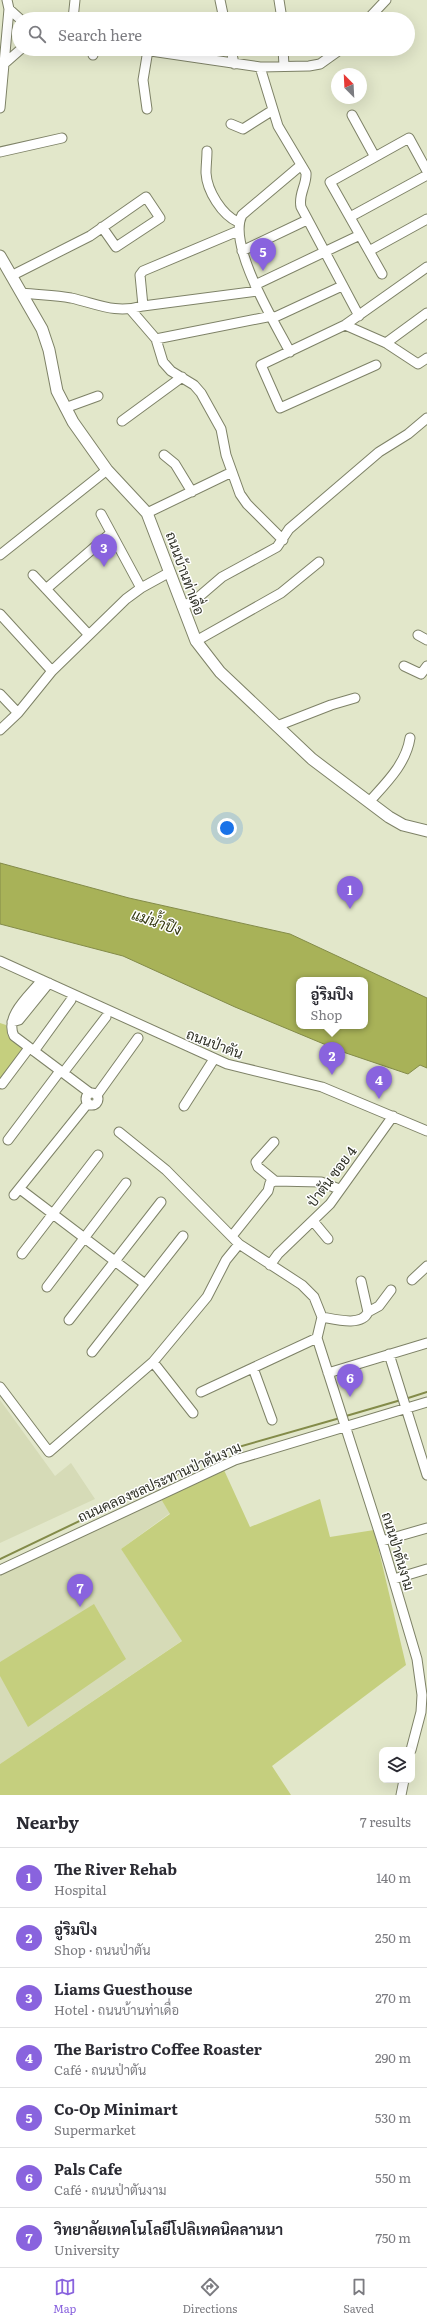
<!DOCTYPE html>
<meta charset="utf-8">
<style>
body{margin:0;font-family:Literata,Sarabun,serif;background:#f7f7f7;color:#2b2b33}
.controls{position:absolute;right:12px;bottom:12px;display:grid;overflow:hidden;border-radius:8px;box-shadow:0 4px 16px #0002}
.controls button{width:36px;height:36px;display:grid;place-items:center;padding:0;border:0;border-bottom:1px solid #e1e1e2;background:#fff;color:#2b2b33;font:20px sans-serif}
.compass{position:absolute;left:331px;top:68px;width:36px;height:36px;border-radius:50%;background:#fff;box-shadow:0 4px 16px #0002;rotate:336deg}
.you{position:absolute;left:227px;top:828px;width:14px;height:14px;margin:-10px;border:3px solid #fff;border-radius:50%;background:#1a73e8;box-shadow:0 0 0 6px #1a73e833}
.badge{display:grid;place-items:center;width:26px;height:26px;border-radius:50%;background:#8963de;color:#fff;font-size:13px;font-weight:700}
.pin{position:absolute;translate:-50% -33px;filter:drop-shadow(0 1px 2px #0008)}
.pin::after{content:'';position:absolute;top:21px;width:14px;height:12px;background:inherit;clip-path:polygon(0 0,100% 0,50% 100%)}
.popup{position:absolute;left:296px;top:977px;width:72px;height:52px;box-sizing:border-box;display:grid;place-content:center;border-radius:8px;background:#fff;filter:drop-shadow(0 1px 3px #0005);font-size:13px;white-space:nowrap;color:#7c7c81}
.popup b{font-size:15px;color:#2b2b33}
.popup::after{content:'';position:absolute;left:50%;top:100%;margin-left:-8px;border:8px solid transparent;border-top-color:#fff}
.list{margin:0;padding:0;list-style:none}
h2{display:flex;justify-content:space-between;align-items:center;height:52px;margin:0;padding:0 16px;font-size:17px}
h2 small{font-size:13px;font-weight:400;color:#7c7c81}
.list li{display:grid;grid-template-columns:26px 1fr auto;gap:12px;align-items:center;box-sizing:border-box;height:60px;padding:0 16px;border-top:1px solid #e1e1e2}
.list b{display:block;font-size:15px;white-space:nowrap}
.list p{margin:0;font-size:13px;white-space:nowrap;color:#7c7c81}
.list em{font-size:13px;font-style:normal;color:#7c7c81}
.icon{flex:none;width:22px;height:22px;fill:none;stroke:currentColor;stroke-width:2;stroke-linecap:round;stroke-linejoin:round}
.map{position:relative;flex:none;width:427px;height:1795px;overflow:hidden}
.search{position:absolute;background:#fff;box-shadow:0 4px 16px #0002;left:12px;right:12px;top:12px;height:44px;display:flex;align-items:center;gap:10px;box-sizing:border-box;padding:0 14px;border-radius:22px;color:#7c7c81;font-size:15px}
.sheet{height:472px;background:#fff}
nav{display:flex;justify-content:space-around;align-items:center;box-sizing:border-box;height:56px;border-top:1px solid #e1e1e2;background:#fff;font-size:11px;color:#7c7c81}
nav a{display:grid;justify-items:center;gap:2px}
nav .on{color:#8963de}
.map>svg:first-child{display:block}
.built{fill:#d6dbb7}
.green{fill:#c5cf7e}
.water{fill:#a8b258;stroke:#838b49;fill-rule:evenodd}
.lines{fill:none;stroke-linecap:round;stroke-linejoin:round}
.stream{stroke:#838b49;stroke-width:2}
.minor-casing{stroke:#7e8267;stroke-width:11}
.tertiary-casing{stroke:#7e8267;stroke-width:13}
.minor{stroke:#fff;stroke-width:9}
.tertiary{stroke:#fff;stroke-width:11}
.labels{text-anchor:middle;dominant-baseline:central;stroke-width:3;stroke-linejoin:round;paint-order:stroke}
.street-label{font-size:14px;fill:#2e3025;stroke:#fff}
.water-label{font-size:15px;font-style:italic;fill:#373b14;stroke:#fff}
</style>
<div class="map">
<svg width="427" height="1795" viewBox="0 0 427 1795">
<rect width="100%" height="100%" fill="#e2e7ca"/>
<path class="built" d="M 0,1400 L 55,1476 L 71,1463 L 95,1499 L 0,1543 Z
M 161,1499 L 170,1513 L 121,1549 L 183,1640 L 0,1764 L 0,1573 Z"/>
<path class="green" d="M 0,1023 L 6,1025 L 8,1036 L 24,1048 L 0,1081 Z
M 224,1470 L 250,1527 L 320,1499 L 330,1537 L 374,1530 L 406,1665 L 272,1766 L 291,1795 L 0,1795 L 0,1764 L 182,1641 L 121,1549 L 170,1514 L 161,1499 Z
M 94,1604 L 126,1659 L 28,1727 L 0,1676 L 0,1662 Z"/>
<path class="water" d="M 0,863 L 129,898 L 290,934 L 427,998 L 427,1068 L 420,1065 L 408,1074 L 343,1052 L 235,1007 L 123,956 L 0,924 ZM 299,980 L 365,980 L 365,1026 L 299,1026 Z"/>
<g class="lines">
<path class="stream" d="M 405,1399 L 427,1392
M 346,1416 L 401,1400
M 0,1559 L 228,1450 L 340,1418"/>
<defs>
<path id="minor" d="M 220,0 L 224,19
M 279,0 L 282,19
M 9,9 L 20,19
M 73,19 L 75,0
M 368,19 L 386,0
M 137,49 L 260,67 L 309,66 L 320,64 L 341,49
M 231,49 L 234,64
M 283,49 L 284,66
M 93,55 L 93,49
M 4,64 L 21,49
M 260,67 L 278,126 L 306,173 C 307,185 298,194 301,207 L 359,316
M 0,108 L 9,9 L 7,0
M 147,109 L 143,80 L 148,50
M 352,115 L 375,157
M 231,124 L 243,129 L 273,110
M 207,151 C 207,158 206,166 206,173 C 207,191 222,215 238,222
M 0,152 L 62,138
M 350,217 L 427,175
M 242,251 L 307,220
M 369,251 L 427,219
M 382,274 L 330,182 L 409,138 L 427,171
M 11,276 L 90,236 L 146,197 L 160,218 L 116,247 L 102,227
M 255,285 L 360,235
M 22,293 C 38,295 55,295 71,298 C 98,304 115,314 143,306 L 258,291
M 143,306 L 140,275 L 143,271 L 238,231
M 131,310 L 156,339 L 272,316
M 273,318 L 342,286
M 345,325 L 386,343 L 418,364 L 427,358
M 156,339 L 163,362 L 171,371 L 194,385 L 201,393 L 221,429 L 226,455 L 240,494 L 247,504 L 283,540
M 386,343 L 427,313
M 290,352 C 275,323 227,245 242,215 L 300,166
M 376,365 L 280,408 L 261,365 L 345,325 L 427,267
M 65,408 L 98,396
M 122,421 L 182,377
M 164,455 L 175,464 L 192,492
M 147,513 L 232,472
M 101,514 L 141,588
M 0,555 L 107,470
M 33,575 L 89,635
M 46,589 L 111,533
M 182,606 L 194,601 L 222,577 L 277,547 L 289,529 L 379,452 L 408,434 L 427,418
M 0,614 L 52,671
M 418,635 L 427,640
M 196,641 L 281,593 L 319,562
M 404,666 L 421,674 L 427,666
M 0,694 L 18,713
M 277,726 L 331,705 L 355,698
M 0,730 L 18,713 L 52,671 L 126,599 L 141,588 L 170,572
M 369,802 C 386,783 406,764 410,738
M 0,961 L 227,1064 L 322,1087 L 427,1131
M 42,980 C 30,995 4,1016 14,1036 L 90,1093
M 12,1022 L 19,1020 L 49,983
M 34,1051 L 71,1000
M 63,1073 L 106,1017
M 2,1084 L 29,1048
M86 1099a6 6 0 1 1 12 0a6 6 0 1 1-12 0Z
M 97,1095 L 138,1038
M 184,1106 L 214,1059
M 119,1132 L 166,1170 L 239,1244 L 302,1285 L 314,1297 L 322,1317 L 317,1338 L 382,1541 L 417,1659 L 422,1695 L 421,1712 L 411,1750
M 8,1140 L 60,1071
M 274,1142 L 256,1162 L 258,1167 L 275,1181
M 20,1189 L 145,1284
M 14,1195 L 88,1103
M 313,1221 L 328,1239
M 232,1236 L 268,1191 L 270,1183 L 275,1181 L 321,1182 L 339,1189
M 22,1254 L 98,1155
M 270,1265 L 278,1254 L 330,1204 L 393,1116
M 412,1280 L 427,1266
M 47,1287 L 126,1183
M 368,1312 L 379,1306 L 391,1290
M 322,1317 C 334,1319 362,1327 368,1312 L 361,1281
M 69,1320 L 161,1202
M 92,1352 L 183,1236
M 389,1354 L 427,1475
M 153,1362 L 193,1413
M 253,1368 L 272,1420
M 328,1373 L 427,1343
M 0,1387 L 49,1452 L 153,1362 L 207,1297 L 226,1260 L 239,1244
M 201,1392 L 317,1338
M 382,1541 L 427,1528
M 0,1570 L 235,1460 L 427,1402
M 394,1579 L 427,1569
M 401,1795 L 404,1780"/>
<path id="tertiary" d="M 0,256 L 42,329 L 49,350 L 57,391 L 73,422 L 107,470 L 147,513 L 196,641 L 220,672 L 312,759 L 389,817 L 403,825 L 427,831"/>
</defs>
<use href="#minor" class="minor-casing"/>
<use href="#tertiary" class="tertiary-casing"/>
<use href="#minor" class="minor"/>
<use href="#tertiary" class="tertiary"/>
</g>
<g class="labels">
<g class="street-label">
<text transform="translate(186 573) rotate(70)">ถนนบ้านท่าเดื่อ</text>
<text transform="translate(215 1043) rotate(21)">ถนนป่าตัน</text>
<text transform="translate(331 1176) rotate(-53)">ป่าตัน ซอย 4</text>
<text transform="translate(159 1481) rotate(-24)">ถนนคลองชลประทานป่าตันงาม</text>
<text transform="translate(399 1551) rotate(73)">ถนนป่าตันงาม</text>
</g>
<g class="water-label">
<text transform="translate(157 921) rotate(19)">แม่น้ำปิง</text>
</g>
</g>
</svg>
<div class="controls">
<button><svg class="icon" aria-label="layers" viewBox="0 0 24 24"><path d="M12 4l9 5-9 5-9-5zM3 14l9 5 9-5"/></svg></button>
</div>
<svg class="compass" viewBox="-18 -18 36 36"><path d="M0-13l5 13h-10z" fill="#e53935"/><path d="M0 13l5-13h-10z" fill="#7c7c81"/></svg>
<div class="you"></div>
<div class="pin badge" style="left:350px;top:909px">1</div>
<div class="pin badge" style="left:332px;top:1075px">2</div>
<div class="popup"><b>อู่ริมปิง</b>Shop</div>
<div class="pin badge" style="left:104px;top:567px">3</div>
<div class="pin badge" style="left:379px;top:1099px">4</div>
<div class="pin badge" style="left:263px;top:271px">5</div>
<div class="pin badge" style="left:350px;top:1397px">6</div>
<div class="pin badge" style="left:80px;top:1607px">7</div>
<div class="search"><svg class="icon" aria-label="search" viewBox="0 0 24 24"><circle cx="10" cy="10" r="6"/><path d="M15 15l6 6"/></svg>Search here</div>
</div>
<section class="sheet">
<h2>Nearby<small>7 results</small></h2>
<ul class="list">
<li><span class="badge">1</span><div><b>The River Rehab</b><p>Hospital</p></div><em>140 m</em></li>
<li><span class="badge">2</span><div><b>อู่ริมปิง</b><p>Shop · ถนนป่าตัน</p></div><em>250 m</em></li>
<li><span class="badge">3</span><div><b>Liams Guesthouse</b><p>Hotel · ถนนบ้านท่าเดื่อ</p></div><em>270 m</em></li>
<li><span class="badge">4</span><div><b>The Baristro Coffee Roaster</b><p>Café · ถนนป่าตัน</p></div><em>290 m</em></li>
<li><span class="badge">5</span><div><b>Co-Op Minimart</b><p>Supermarket</p></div><em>530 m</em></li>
<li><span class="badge">6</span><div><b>Pals Cafe</b><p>Café · ถนนป่าตันงาม</p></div><em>550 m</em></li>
<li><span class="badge">7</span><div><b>วิทยาลัยเทคโนโลยีโปลิเทคนิคลานนา</b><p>University</p></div><em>750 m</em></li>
</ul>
</section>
<nav>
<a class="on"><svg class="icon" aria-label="map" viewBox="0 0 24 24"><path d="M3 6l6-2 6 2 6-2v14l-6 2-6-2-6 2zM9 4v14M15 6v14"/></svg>Map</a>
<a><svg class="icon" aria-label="directions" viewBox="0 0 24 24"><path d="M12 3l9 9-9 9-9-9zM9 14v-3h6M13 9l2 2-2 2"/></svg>Directions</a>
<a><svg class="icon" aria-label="saved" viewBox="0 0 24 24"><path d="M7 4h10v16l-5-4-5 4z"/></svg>Saved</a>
</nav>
